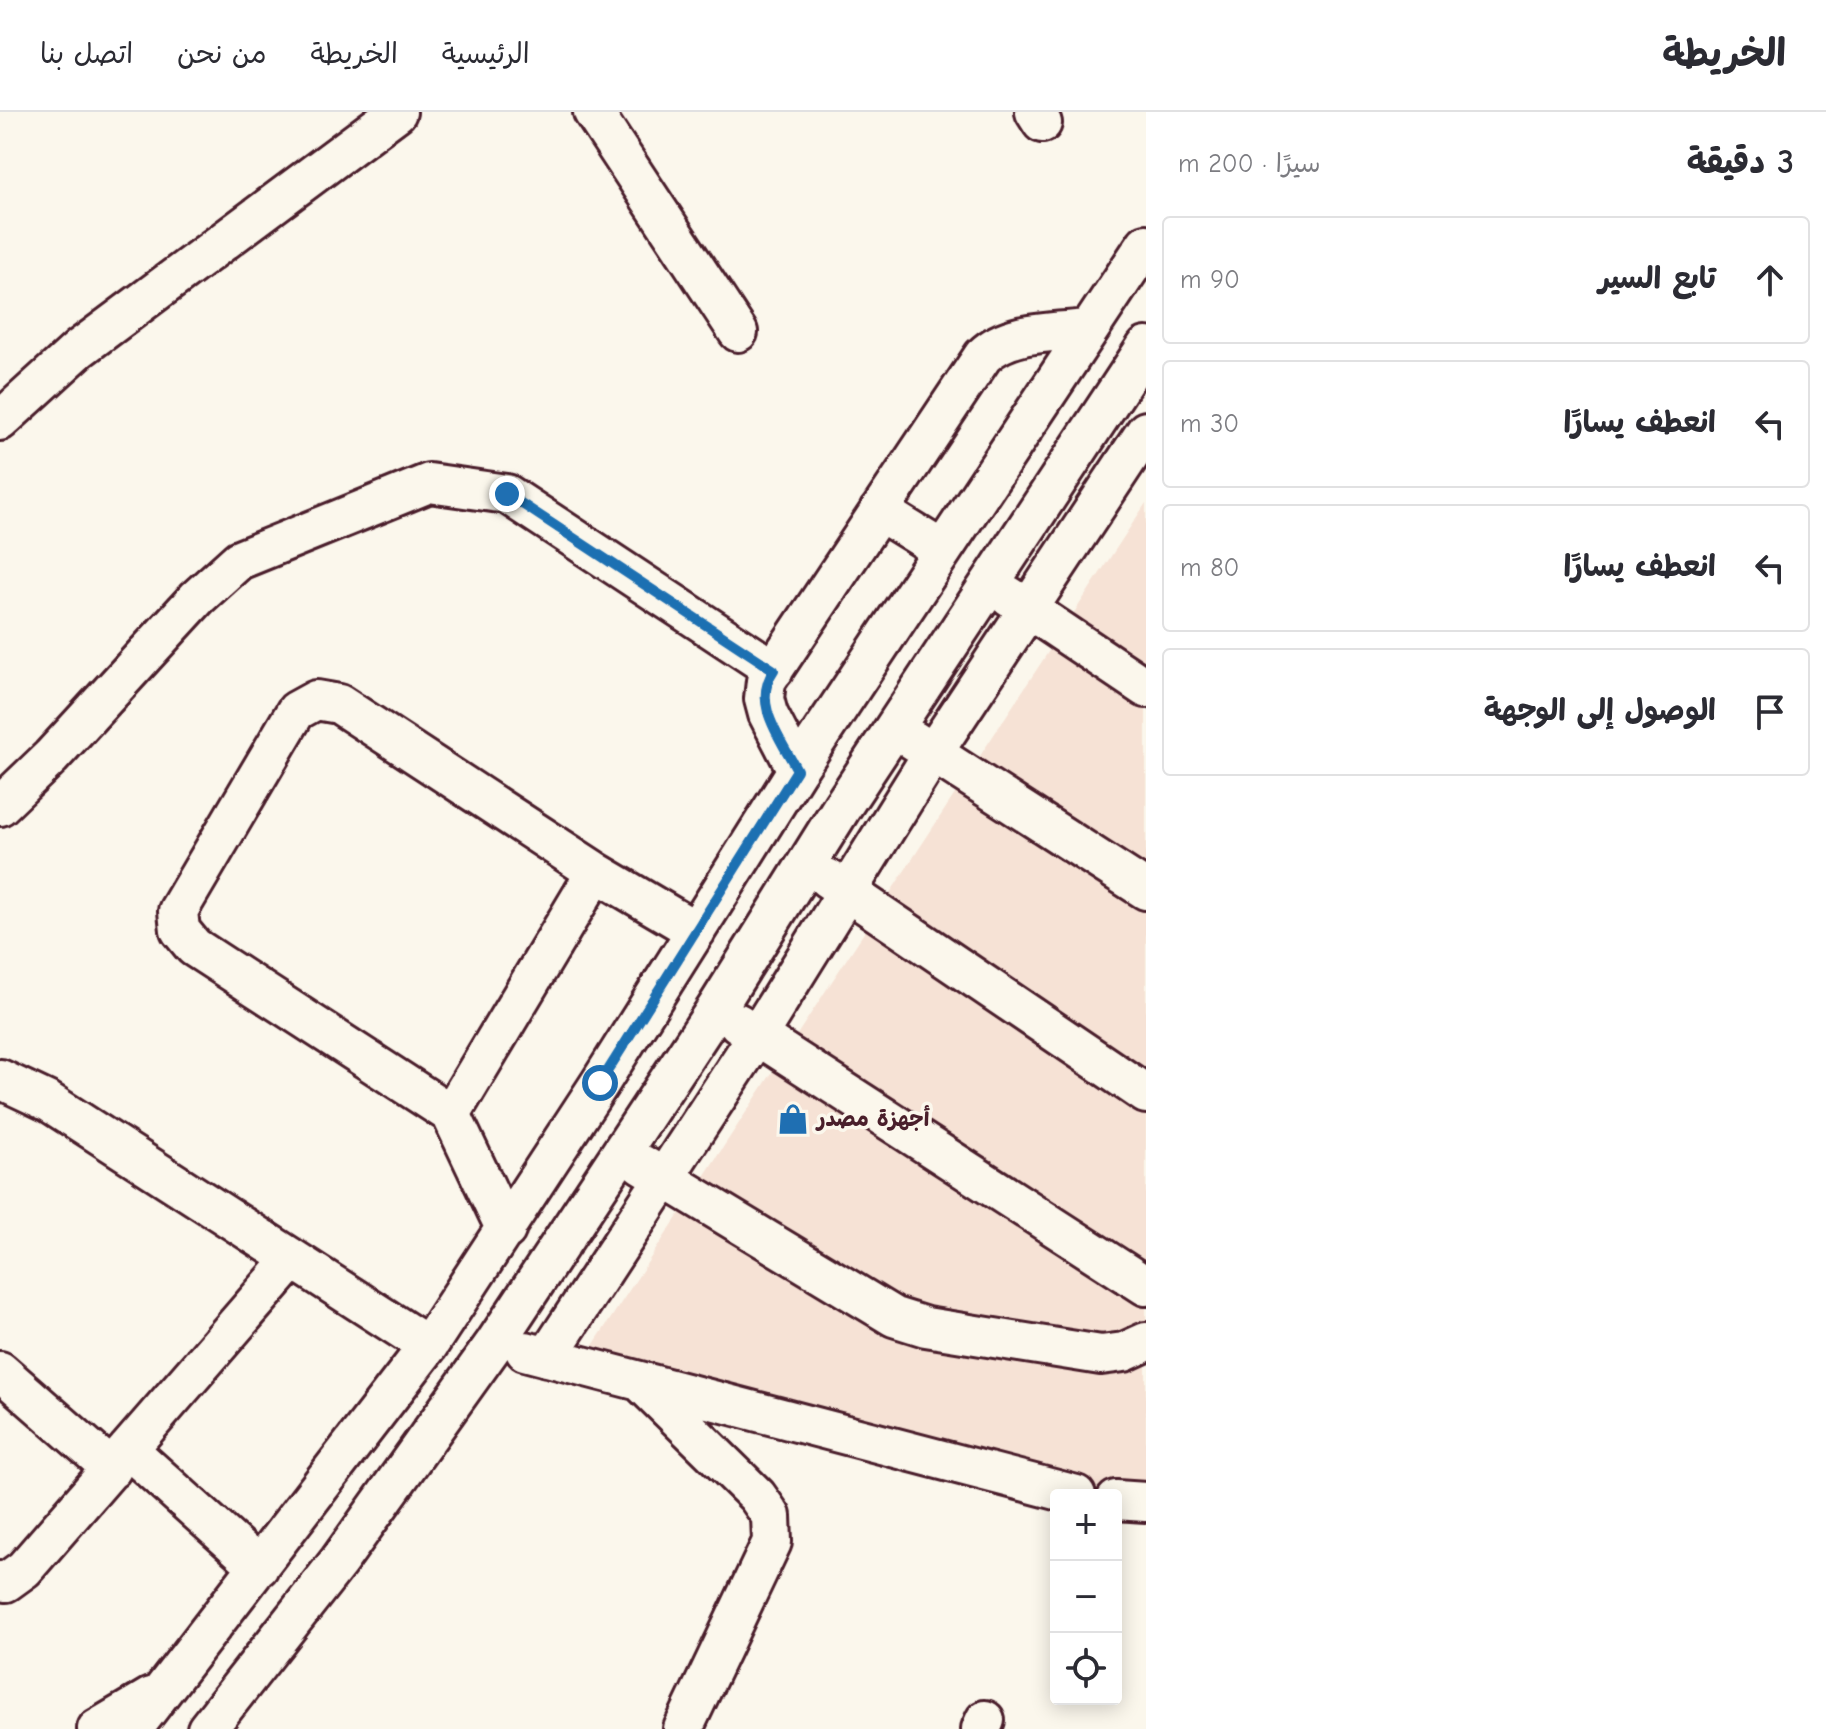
<!DOCTYPE html>
<html lang="ar">
<meta charset="utf-8">
<style>
body{margin:0;font-family:"Comic Neue","Playpen Sans Arabic",sans-serif;background:#f2f2f3;color:#2b2b33;direction:rtl}
.controls{position:absolute;right:24px;bottom:24px;display:grid;overflow:hidden;border-radius:8px;box-shadow:0 4px 20px #0003}
.controls button{width:72px;height:72px;display:grid;place-items:center;padding:0;border:0;border-bottom:2px solid #e1e1e2;background:#fff;color:#2b2b33;font:40px sans-serif}
.stop{position:absolute;width:24px;height:24px;margin:-18px;border:6px solid #1f6fb2;border-radius:50%;background:#fff}
.stop.end{background:#1f6fb2;border-color:#fff;box-shadow:0 2px 8px #0008}
.list{margin:0;padding:0;list-style:none}
h2{display:flex;justify-content:space-between;align-items:center;height:104px;margin:0;padding:0 32px;font-size:34px}
h2 small{font-size:26px;font-weight:400;color:#7c7c81}
.list li{display:grid;grid-template-columns:52px 1fr auto;gap:24px;align-items:center;box-sizing:border-box;height:128px;margin:0 16px 16px;padding:0 16px;border:2px solid #e1e1e2;border-radius:8px}
.list b{display:block;font-size:30px;white-space:nowrap}
.list em{font-size:26px;font-style:normal;color:#7c7c81}
.icon{flex:none;width:44px;height:44px;fill:none;stroke:currentColor;stroke-width:2;stroke-linecap:round;stroke-linejoin:round}
.map{position:relative;flex:none;width:1146px;height:1617px;overflow:hidden;direction:ltr}
header{display:flex;align-items:center;gap:48px;box-sizing:border-box;height:112px;padding:0 40px;background:#fff;border-bottom:2px solid #e1e1e2}
header strong{font-size:38px}
nav{display:flex;gap:44px;margin-inline-start:auto;font-size:28px}
main{display:flex}
aside{flex:1;background:#fff}
.map>svg:first-child{display:block}
.built{fill:#f6e2d5}
.lines{fill:none;stroke-linecap:round;stroke-linejoin:round}
.minor-casing{stroke:#4a1f2b;stroke-width:44}
.minor{stroke:#fbf7ec;stroke-width:38}
.route{stroke:#1f6fb2;stroke-width:10}
.labels{text-anchor:middle;dominant-baseline:central;stroke-width:7;stroke-linejoin:round;paint-order:stroke}
.poi-label{font-size:22px;font-weight:bold;fill:#4a1f2b;stroke:#fbf7ec;text-anchor:start}
</style>
<header>
<strong>الخريطة</strong>
<nav><a>الرئيسية</a><a>الخريطة</a><a>من نحن</a><a>اتصل بنا</a></nav>
</header>
<main>
<aside>
<h2>3 دقيقة<small>سيرًا · 200 m</small></h2>
<ul class="list">
<li><svg class="icon" aria-label="ahead" viewBox="0 0 24 24"><path d="M12 20V5M6 11l6-6 6 6"/></svg><div><b>تابع السير</b></div><em>90 m</em></li>
<li><svg class="icon" aria-label="left" viewBox="0 0 24 24"><path d="M17 20v-9H6M10 6l-5 5 5 5"/></svg><div><b>انعطف يسارًا</b></div><em>30 m</em></li>
<li><svg class="icon" aria-label="left" viewBox="0 0 24 24"><path d="M17 20v-9H6M10 6l-5 5 5 5"/></svg><div><b>انعطف يسارًا</b></div><em>80 m</em></li>
<li><svg class="icon" aria-label="arrive" viewBox="0 0 24 24"><path d="M6 21V4h12l-3 4 3 4H6"/></svg><div><b>الوصول إلى الوجهة</b></div></li>
</ul>
</aside>
<div class="map">
<svg width="1146" height="1617" viewBox="0 0 1146 1617">
<rect width="100%" height="100%" fill="#fbf7ec"/>
<filter id="ink" filterUnits="userSpaceOnUse"><feTurbulence type="fractalNoise" baseFrequency=".0125" numOctaves="2"/><feDisplacementMap in="SourceGraphic" scale="16" xChannelSelector="R" yChannelSelector="G"/><feConvolveMatrix kernelMatrix="1 2 1 2 8 2 1 2 1" color-interpolation-filters="sRGB"/></filter>
<g filter="url(#ink)">
<path class="built" d="M 1146,391 L 1146,1392 L 567,1273 Z"/>
<g class="lines">
<defs>
<path id="minor" d="M 593,0 L 738,220
M 1035,0 L 1042,11
M 0,309 L 79,237 L 397,0
M 879,399 L 942,438
M 1009,484 L 1146,576
M 913,628 L 1146,778
M 797,658 L 768,602 L 764,587 L 766,569 L 983,244 C 1009,218 1054,221 1089,217
M 0,694 L 51,645 L 197,486 L 239,448 L 429,371 L 507,382 L 774,558
M 827,766 L 1146,982
M 738,911 L 1146,1174
M 0,967 L 49,990 L 428,1234
M 451,1002 L 194,835 L 180,818 L 178,799 L 296,599 L 316,588 L 339,592 L 596,760
M 641,1052 L 894,1205 L 926,1215 L 1101,1243 L 1124,1240 L 1146,1230
M 506,1118 L 451,1002 L 596,760 L 696,819
M 525,1239 L 1076,1383
M 547,1245 L 757,924 L 933,641 L 1146,319
M 0,1259 L 112,1357
M 643,1272 L 757,1384 L 771,1404 L 772,1430 L 683,1617
M 128,1337 L 259,1455
M 1116,1388 L 1146,1390
M 0,1469 L 6,1470 L 24,1457 L 293,1147
M 97,1617 L 151,1585
M 133,1617 L 428,1234 L 600,971 L 797,658 L 1146,132
M 207,1617 L 339,1449 L 495,1231 L 716,897 L 842,695 L 1146,235
M 981,1617 L 985,1608"/>
</defs>
<use href="#minor" class="minor-casing"/>
<use href="#minor" class="minor"/>
</g>
</g>
<g class="lines" filter="url(#ink)">
<path class="route" d="M 507,382 L 774,558 C 751,591 781,627 797,658 L 600,971"/>
</g>
<defs>
<symbol id="shop-bare" viewBox="-9 -9 18 18"><path d="M-5-2.5h2.3a2.7 3.5 0 0 1 5.4 0H5L5.5 6h-11ZM-1.5-2.5h3a1.5 2.3 0 0 0-3 0Z" fill="#1f6fb2" stroke="#fbf7ec" stroke-width="2.5" paint-order="stroke"/></symbol>
</defs>
<g fill-rule="evenodd">
<use href="#shop-bare" x="771" y="985" width="44" height="44"/>
</g>
<g class="labels">
<g class="poi-label">
<text x="817" y="1007">أجهزة مصدر</text>
</g>
</g>
</svg>
<div class="controls">
<button>+</button>
<button>−</button>
<button><svg class="icon" aria-label="locate" viewBox="0 0 24 24"><circle cx="12" cy="12" r="6"/><path d="M12 2v4M12 18v4M2 12h4M18 12h4"/></svg></button>
</div>
<div class="stop" style="left:600px;top:971px"></div>
<div class="stop end" style="left:507px;top:382px"></div>
</div>
</main>
